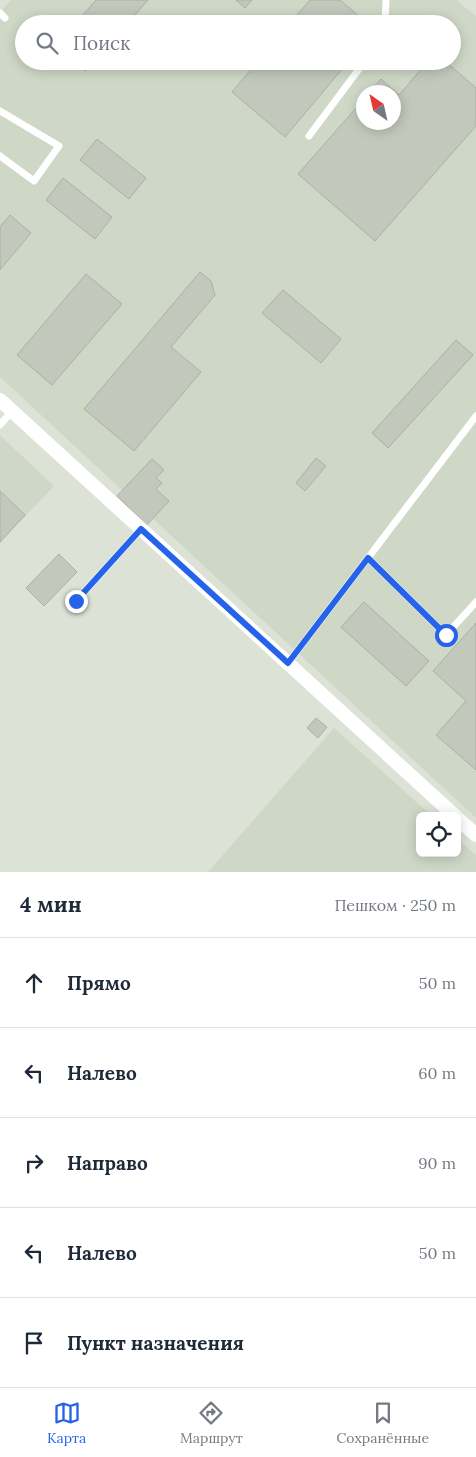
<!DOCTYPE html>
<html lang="ru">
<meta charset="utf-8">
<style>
body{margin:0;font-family:Lora,serif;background:#f2f2f3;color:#1f2937}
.controls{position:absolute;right:15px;bottom:15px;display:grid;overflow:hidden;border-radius:8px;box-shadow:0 2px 12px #0003}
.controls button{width:45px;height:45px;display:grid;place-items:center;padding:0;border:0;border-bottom:1px solid #e0e1e3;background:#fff;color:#1f2937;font:25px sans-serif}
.compass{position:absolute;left:356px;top:85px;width:45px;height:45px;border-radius:50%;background:#fff;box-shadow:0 2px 12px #0003;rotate:326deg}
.stop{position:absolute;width:15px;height:15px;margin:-11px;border:4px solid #2563eb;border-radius:50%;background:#fff}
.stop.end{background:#2563eb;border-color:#fff;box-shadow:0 1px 5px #0008}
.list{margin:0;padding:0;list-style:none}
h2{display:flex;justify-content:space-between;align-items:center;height:65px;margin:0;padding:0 20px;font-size:21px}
h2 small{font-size:16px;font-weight:400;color:#747a83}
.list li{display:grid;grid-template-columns:32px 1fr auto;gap:15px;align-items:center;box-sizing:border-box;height:90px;padding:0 20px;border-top:1px solid #e0e1e3}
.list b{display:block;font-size:19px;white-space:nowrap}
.list em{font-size:16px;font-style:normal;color:#747a83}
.icon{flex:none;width:28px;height:28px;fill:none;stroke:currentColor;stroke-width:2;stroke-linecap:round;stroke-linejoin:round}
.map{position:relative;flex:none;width:476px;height:872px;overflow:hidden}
.search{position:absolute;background:#fff;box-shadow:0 2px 12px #0003;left:15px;right:15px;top:15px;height:55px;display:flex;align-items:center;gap:12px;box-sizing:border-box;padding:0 18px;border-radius:28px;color:#747a83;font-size:19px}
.sheet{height:515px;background:#fff}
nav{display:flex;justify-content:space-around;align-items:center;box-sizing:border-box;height:70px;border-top:1px solid #e0e1e3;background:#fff;font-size:14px;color:#747a83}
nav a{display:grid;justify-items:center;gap:2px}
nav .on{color:#2563eb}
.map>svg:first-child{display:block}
.built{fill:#cfd8c7;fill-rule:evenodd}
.building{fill:#c3c8bd;stroke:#abb0a5}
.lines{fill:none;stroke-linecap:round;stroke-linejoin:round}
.lane{stroke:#fff;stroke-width:7}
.street{stroke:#fff;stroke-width:14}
.route{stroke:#2563eb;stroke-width:6}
</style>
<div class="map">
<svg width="476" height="872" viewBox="0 0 476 872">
<rect width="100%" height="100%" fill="#dde2d7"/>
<path class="built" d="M 11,0 L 456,0 L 476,16 L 476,818 L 0,377 L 0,12 ZM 24,24 L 452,24 L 452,61 L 24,61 ZM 364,92 L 394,92 L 394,122 L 364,122 Z
M 0,435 L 54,486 L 0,543 Z
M 334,728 L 432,816 L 420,816 L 420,853 L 457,853 L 457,838 L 476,855 L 476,872 L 208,872 Z"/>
<path class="building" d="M 96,0 L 148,0 L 127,24 L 75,24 Z
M 236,0 L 252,0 L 245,8 Z
M 310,0 L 340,0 L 368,24 L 289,24 Z
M 74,61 L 94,61 L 85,71 Z
M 258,61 L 349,61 L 285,137 L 232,92 Z
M 428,61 L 445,61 L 476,88 L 476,126 L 375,241 L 298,174 L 364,99 L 364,122 L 394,122 L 394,92 L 369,92 L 381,79 L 399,95 Z
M 97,139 L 146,178 L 129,199 L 80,160 Z
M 63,178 L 112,217 L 95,239 L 46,200 Z
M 10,215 L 31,233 L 0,270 L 0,227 Z
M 200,272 L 211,281 L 215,295 L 171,347 L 201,372 L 134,451 L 84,409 Z
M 86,274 L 122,304 L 52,385 L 17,355 Z
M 283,290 L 341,339 L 321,363 L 262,313 Z
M 456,340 L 473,355 L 388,448 L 372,433 Z
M 316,458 L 326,466 L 305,491 L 296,483 Z
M 152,459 L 164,470 L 156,478 L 162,483 L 156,489 L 169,501 L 147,525 L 117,496 Z
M 0,491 L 25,515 L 0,542 Z
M 59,554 L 77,572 L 44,606 L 26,588 Z
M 364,602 L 429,661 L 406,686 L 341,627 Z
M 476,623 L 476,770 L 436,735 L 466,701 L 433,671 Z
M 316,718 L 327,727 L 318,738 L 307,728 Z"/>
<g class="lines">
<path class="lane" d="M 0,13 L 5,18
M 385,24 L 386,0
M 0,111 L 59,146 L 34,181 L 0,156
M 309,136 L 365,61
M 0,425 L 12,411
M 368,558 L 446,635 L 476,602
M 76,601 L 141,529
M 288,663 L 476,416"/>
<path class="street" d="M 0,400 L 455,816
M 457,818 L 476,835"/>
</g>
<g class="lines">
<path class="route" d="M 76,601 L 141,529 L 288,663 L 368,558 L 446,635"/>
</g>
</svg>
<div class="controls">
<button><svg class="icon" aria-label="locate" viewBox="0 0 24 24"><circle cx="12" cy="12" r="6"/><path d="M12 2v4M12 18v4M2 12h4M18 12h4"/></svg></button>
</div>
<svg class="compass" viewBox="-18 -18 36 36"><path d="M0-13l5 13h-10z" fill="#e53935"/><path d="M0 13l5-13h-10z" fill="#747a83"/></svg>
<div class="stop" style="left:446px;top:635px"></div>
<div class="stop end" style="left:76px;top:601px"></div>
<div class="search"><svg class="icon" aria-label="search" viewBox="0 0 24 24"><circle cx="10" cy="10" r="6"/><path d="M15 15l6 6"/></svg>Поиск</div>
</div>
<section class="sheet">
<h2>4 мин<small>Пешком · 250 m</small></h2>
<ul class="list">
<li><svg class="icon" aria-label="ahead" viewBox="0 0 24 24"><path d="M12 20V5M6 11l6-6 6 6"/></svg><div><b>Прямо</b></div><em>50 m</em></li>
<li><svg class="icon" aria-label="left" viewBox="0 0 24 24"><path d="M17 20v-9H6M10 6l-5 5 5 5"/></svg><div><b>Налево</b></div><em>60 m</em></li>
<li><svg class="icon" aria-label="right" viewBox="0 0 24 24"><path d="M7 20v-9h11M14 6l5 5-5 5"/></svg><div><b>Направо</b></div><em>90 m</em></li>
<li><svg class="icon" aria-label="left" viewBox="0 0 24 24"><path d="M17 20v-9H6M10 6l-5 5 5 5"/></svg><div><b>Налево</b></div><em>50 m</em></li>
<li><svg class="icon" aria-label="arrive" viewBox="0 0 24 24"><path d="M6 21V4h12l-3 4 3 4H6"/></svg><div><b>Пункт назначения</b></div></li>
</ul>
</section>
<nav>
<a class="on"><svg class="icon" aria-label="map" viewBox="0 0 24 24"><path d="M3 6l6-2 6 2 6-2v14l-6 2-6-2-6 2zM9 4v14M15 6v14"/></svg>Карта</a>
<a><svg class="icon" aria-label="directions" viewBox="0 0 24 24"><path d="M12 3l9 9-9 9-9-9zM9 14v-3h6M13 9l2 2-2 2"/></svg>Маршрут</a>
<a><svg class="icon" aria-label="saved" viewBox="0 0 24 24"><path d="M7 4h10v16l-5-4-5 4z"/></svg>Сохранённые</a>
</nav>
